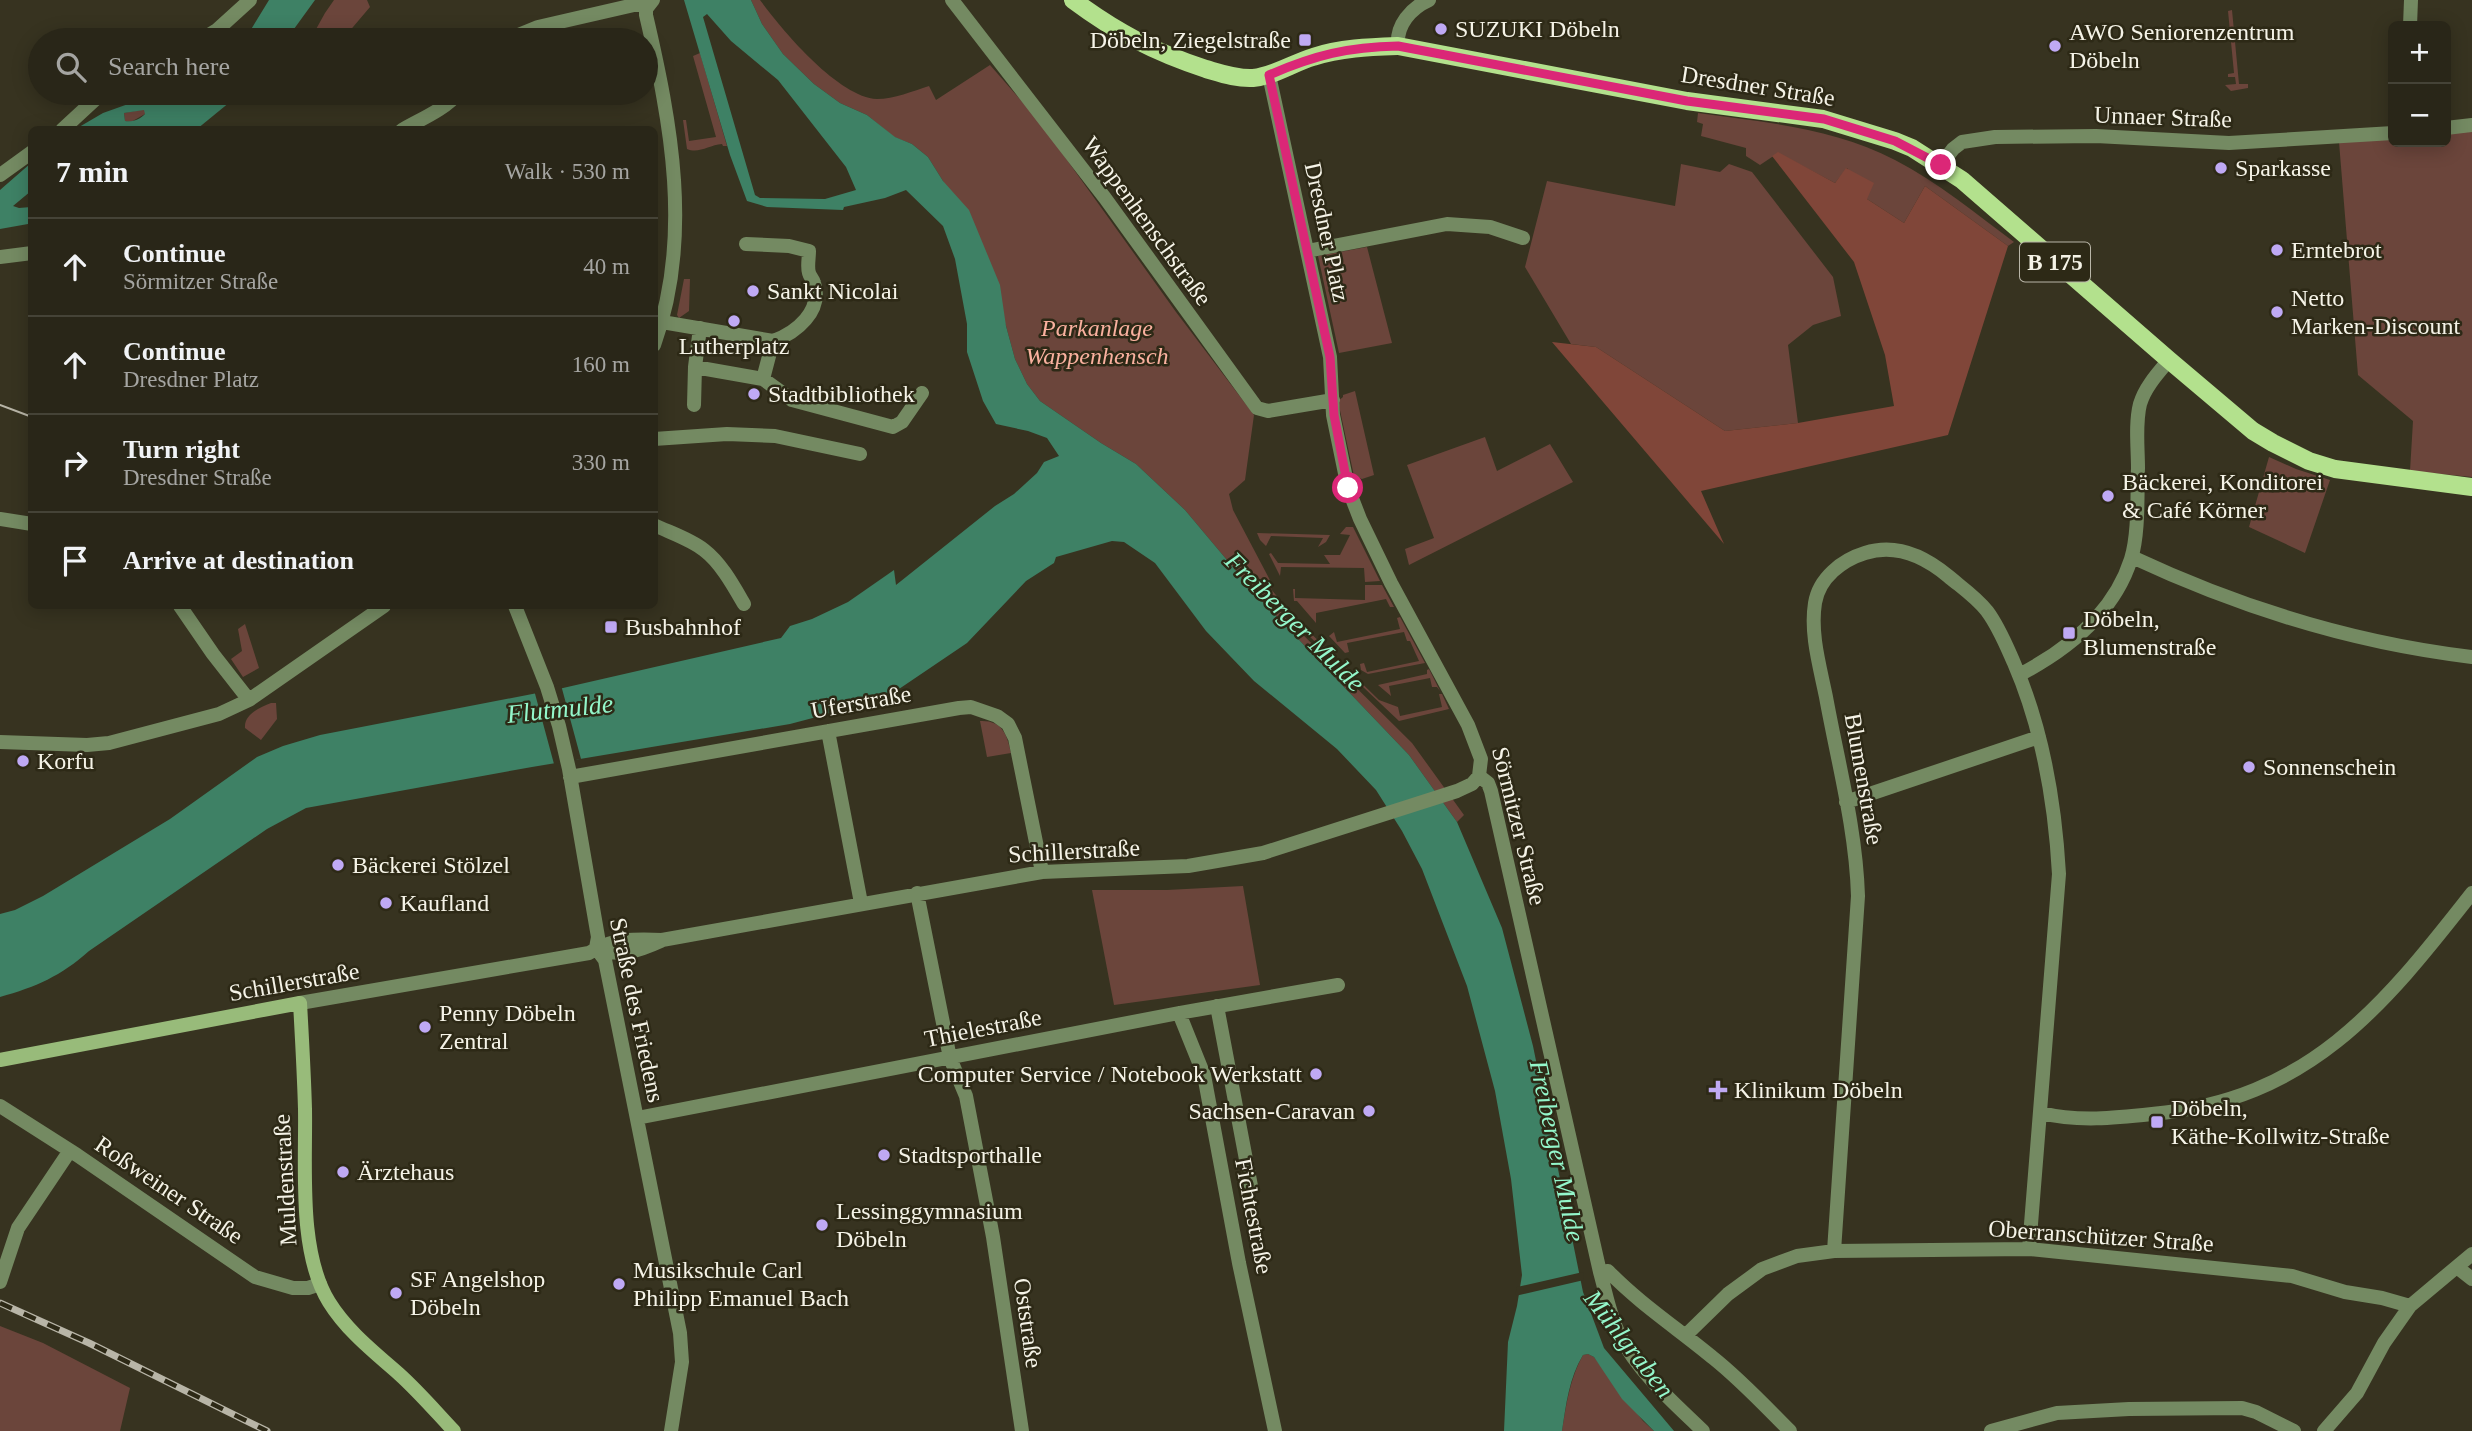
<!DOCTYPE html>
<meta charset="utf-8">
<style>
body{margin:0;font-family:Georgia,serif;background:#312e21;color:#f1f3f6}
.controls{position:absolute;right:21px;top:21px;display:grid;overflow:hidden;border-radius:10px;box-shadow:0 4px 18px #0003}
.controls button{width:63px;height:63px;display:grid;place-items:center;padding:0;border:0;border-bottom:2px solid #454337;background:#292618;color:#f1f3f6;font:35px sans-serif}
.stop{position:absolute;width:21px;height:21px;margin:-16px;border:5px solid #db2777;border-radius:50%;background:#fff}
.stop.end{background:#db2777;border-color:#fff;box-shadow:0 2px 7px #0008}
.list{margin:0;padding:0;list-style:none}
h2{display:flex;justify-content:space-between;align-items:center;height:91px;margin:0;padding:0 28px;font-size:30px}
h2 small{font-size:23px;font-weight:400;color:#a5a5a2}
.list li{display:grid;grid-template-columns:46px 1fr auto;gap:21px;align-items:center;box-sizing:border-box;height:98px;padding:0 28px;border-top:2px solid #454337}
.list b{display:block;font-size:26px;white-space:nowrap}
.list p{margin:0;font-size:23px;white-space:nowrap;color:#a5a5a2}
.list em{font-size:23px;font-style:normal;color:#a5a5a2}
.icon{flex:none;width:38px;height:38px;fill:none;stroke:currentColor;stroke-width:2;stroke-linecap:round;stroke-linejoin:round}
.map{position:relative;flex:none;width:2472px;height:1431px;overflow:hidden}
.search{position:absolute;background:#292618;box-shadow:0 4px 18px #0003;left:28px;top:28px;width:630px;height:77px;display:flex;align-items:center;gap:18px;box-sizing:border-box;padding:0 24px;border-radius:38px;color:#a5a5a2;font-size:26px}
.panel{position:absolute;background:#292618;box-shadow:0 4px 18px #0003;left:28px;top:126px;width:630px;height:483px;border-radius:10px}
.map>svg:first-child{display:block}
.green{fill:#6b453b}
.forest{fill:#804639}
.water{fill:#3e8165;fill-rule:evenodd}
.pier{fill:#373320}
.lines{fill:none;stroke-linecap:round;stroke-linejoin:round}
.minor{stroke:#748a62;stroke-width:14}
.secondary{stroke:#98bb7a;stroke-width:14}
.primary{stroke:#b3e18d;stroke-width:18}
.tram{stroke:#b8b5a7;stroke-width:2}
.rail-casing{stroke:#b8b5a7;stroke-width:7}
.rail{stroke:#2d2916;stroke-width:4.5;stroke-dasharray:13;stroke-linecap:butt}
.route{stroke:#db2777;stroke-width:9}
.poi-dot{fill:#bfa9f4;stroke:#2d2916;stroke-width:2.5}
.labels{text-anchor:middle;dominant-baseline:central;stroke-width:5;stroke-linejoin:round;paint-order:stroke}
.shield{fill:#2d2916;stroke:#b9b6a8;stroke-width:2}
.shield-label{font-size:23px;font-weight:bold;fill:#f5f3e7}
.poi-label{font-size:24px;fill:#f5f3e7;stroke:#2d2916;text-anchor:start}
.street-label{font-size:24px;fill:#f5f3e7;stroke:#2d2916}
.park-label{font-size:24px;font-style:italic;fill:#fab19f;stroke:#2d2916}
.water-label{font-size:26px;font-style:italic;fill:#94f7cb;stroke:#2d2916}
</style>
<div class="map">
<svg width="2472" height="1431" viewBox="0 0 2472 1431">
<rect width="100%" height="100%" fill="#373320"/>
<path class="green" d="M 334,0 L 367,0 L 370,7 L 342,40 L 310,40 L 325,13 Z
M 751,0 L 760,0 C 782,30 838,97 877,99 C 894,99 913,91 929,86 L 936,100 L 990,65 L 1039,121 L 1176,312 L 1254,415 L 1245,480 L 1229,494 L 1233,510 L 1273,586 L 1271,589 L 1292,615 L 1379,700 L 1398,707 L 1400,716 L 1442,707 L 1439,694 L 1442,694 L 1449,709 L 1399,721 L 1308,635 L 1268,590 L 1265,592 L 1287,619 L 1412,743 L 1464,815 L 1457,822 L 1409,755 L 1258,597 L 1185,510 L 1136,464 L 1101,443 L 1040,401 L 1027,384 L 1015,359 L 1006,326 L 943,181 L 928,157 L 912,144 L 894,137 L 867,115 L 840,103 L 814,84 L 783,54 L 762,24 Z
M 2232,10 L 2239,84 L 2248,84 L 2248,88 L 2231,91 L 2225,85 L 2236,84 L 2235,77 L 2228,77 L 2228,74 L 2234,73 L 2228,11 Z
M 700,53 L 727,146 L 723,146 L 722,144 C 709,145 699,154 687,149 L 683,120 L 686,120 L 689,141 L 716,137 L 693,56 Z
M 145,109 L 145,114 L 131,122 L 125,121 L 124,113 Z
M 1698,113 C 1764,122 1834,128 1895,160 C 1938,182 1976,214 2014,242 L 2008,246 L 1925,186 L 1904,223 L 1867,199 L 1847,168 L 1835,183 L 1778,153 L 1760,165 L 1746,156 L 1746,148 L 1701,136 L 1703,124 L 1697,122 Z
M 2472,129 L 2472,477 L 2410,471 L 2413,421 L 2358,375 L 2339,142 L 2393,137 L 2393,142 L 2446,142 L 2446,132 Z
M 1681,164 L 1720,172 L 1729,164 L 1752,172 L 1833,277 L 1841,316 L 1813,325 L 1788,345 L 1798,423 L 1725,431 L 1596,347 L 1571,344 L 1525,267 L 1547,181 L 1675,206 Z
M 1367,247 L 1392,343 L 1339,353 L 1318,256 Z
M 684,279 L 690,279 L 689,311 L 679,318 L 677,315 Z
M 1355,391 L 1374,475 L 1362,479 L 1354,476 L 1338,401 L 1343,397 L 1343,395 Z
M 1485,437 L 1497,471 L 1550,444 L 1573,482 L 1409,565 L 1405,549 L 1434,538 L 1407,465 Z
M 2269,457 L 2296,469 L 2330,480 L 2305,553 L 2249,527 Z
M 1346,527 L 1353,527 L 1380,581 L 1365,582 L 1364,568 L 1281,567 L 1280,576 L 1269,554 L 1271,553 L 1278,563 L 1330,564 L 1324,555 L 1340,555 L 1350,535 L 1340,534 Z
M 1257,533 L 1330,535 L 1326,542 L 1318,547 L 1323,538 L 1271,536 L 1266,546 L 1260,540 Z
M 1365,585 L 1382,585 L 1394,607 L 1390,607 L 1386,599 L 1316,613 L 1316,623 L 1297,601 L 1294,601 L 1293,589 L 1295,589 L 1295,598 L 1365,600 Z
M 1400,617 L 1425,663 L 1368,674 L 1361,670 L 1360,664 L 1364,663 L 1367,672 L 1419,661 L 1410,641 L 1407,641 L 1404,632 L 1347,643 L 1349,652 L 1345,653 L 1329,636 L 1334,632 L 1337,642 L 1400,629 L 1397,618 Z
M 245,624 L 259,668 L 243,677 L 231,659 L 242,651 L 238,629 Z
M 1429,669 L 1440,691 L 1437,687 L 1432,687 L 1430,678 L 1389,686 L 1391,696 L 1378,685 L 1427,674 L 1427,670 Z
M 271,703 L 276,703 L 277,719 L 261,740 L 245,728 C 244,714 259,708 271,703 Z
M 980,721 C 1002,720 1007,734 1011,753 L 987,757 Z
M 1243,886 L 1260,985 L 1114,1005 L 1092,890 L 1167,890 Z
M 0,1326 L 43,1343 L 130,1388 L 120,1431 L 0,1431 Z
M 1588,1354 L 1594,1357 L 1643,1421 L 1654,1431 L 1562,1431 C 1566,1405 1570,1378 1583,1355 Z"/>
<path class="forest" d="M 1778,152 L 1835,183 L 1846,168 L 1874,183 L 1867,199 L 1904,223 L 1925,186 L 2008,246 L 1948,435 L 1701,491 L 1724,544 L 1552,342 L 1596,347 L 1725,431 L 1798,423 L 1894,406 L 1885,355 L 1854,262 L 1772,156 Z"/>
<path class="water" d="M 269,0 L 315,0 L 286,40 L 242,40 L 247,36 Z
M 684,0 L 751,0 L 762,24 L 783,54 L 814,84 L 840,103 L 867,115 L 895,137 L 912,144 L 928,157 L 943,181 L 969,210 L 1000,285 L 1006,326 L 1015,359 L 1027,384 L 1040,401 L 1101,443 L 1136,464 L 1185,510 L 1258,597 L 1409,755 L 1457,822 L 1502,928 L 1533,1046 L 1583,1292 L 1604,1348 L 1674,1431 L 1654,1431 L 1622,1399 L 1594,1357 L 1588,1354 L 1583,1355 C 1569,1378 1566,1405 1562,1431 L 1504,1431 L 1508,1342 L 1517,1306 L 1522,1275 L 1511,1179 L 1495,1091 L 1467,986 L 1422,869 L 1402,831 L 1376,790 L 1337,749 L 1254,681 L 1206,631 L 1155,563 L 1124,542 L 1112,541 L 1056,557 L 1054,563 L 1026,581 L 967,643 L 899,689 L 843,710 L 790,724 L 532,767 L 306,808 L 267,829 L 89,951 C 61,976 36,987 0,997 L 0,914 L 15,910 L 43,896 L 170,819 L 257,757 L 283,746 L 320,735 L 563,688 L 781,638 L 790,626 L 812,619 L 848,602 L 894,570 L 896,585 L 995,506 L 1014,494 L 1037,473 L 1044,462 L 1059,456 L 1047,438 L 1028,431 L 996,424 L 983,401 L 967,352 L 967,324 L 955,259 L 943,226 L 906,190 L 885,198 L 844,207 L 843,210 L 767,207 L 747,201 L 730,155 ZM 707,14 L 731,41 L 778,80 L 846,167 L 856,190 L 825,199 L 760,198 L 755,195 L 703,17 Z
M 149,93 L 241,93 L 197,129 L 74,130 L 103,113 L 145,98 ZM 144,110 L 145,114 C 139,120 133,122 125,121 L 124,113 Z
M 31,163 L 31,191 L 13,206 L 19,208 L 31,207 L 31,226 L 28,224 L 0,229 L 0,190 Z"/>
<path class="pier" d="M 561,685 L 581,759 L 554,764 L 534,690 Z
M 1583,1272 L 1584,1280 L 1515,1296 L 1517,1287 Z"/>
<g class="lines">
<path class="minor" d="M 653,0 L 646,9 L 646,15 C 671,122 693,238 654,345
M 952,0 L 1105,198 L 1257,408 L 1268,411 L 1333,400
M 2410,26 L 2411,0
M 201,40 L 217,30 L 250,0
M 506,40 L 538,27 L 634,5 L 649,5
M 1398,46 C 1396,25 1411,8 1429,0
M 1269,75 L 1330,357 L 1333,415 L 1348,488 L 1360,519 L 1391,583 L 1468,725 L 1481,759 L 1479,776 L 1488,783 L 1491,791 L 1600,1272 C 1606,1293 1610,1317 1620,1336 C 1639,1373 1673,1402 1703,1431
M 2446,128 L 2472,125
M 62,130 L 102,93
M 402,130 C 419,120 446,109 458,93
M 1941,165 L 1953,149 L 1962,142 L 1995,137 L 2096,136 L 2229,143 L 2393,133
M 0,175 L 32,152
M 1307,251 L 1447,224 L 1490,227 L 1523,238
M 0,257 L 32,253
M 662,322 L 773,341 C 796,333 823,311 814,283 C 813,279 810,277 809,273 C 807,267 809,258 809,251 L 789,246 L 746,244
M 700,328 L 695,367 L 763,379 L 792,400 L 893,427 L 902,422 L 922,393
M 763,379 L 773,341
M 694,405 L 695,367
M 654,439 L 727,434 L 775,436 L 860,454
M 0,519 L 32,524
M 654,525 C 671,533 690,539 704,550 C 721,563 733,585 744,604
M 2132,557 C 2241,608 2353,643 2472,657
M 180,606 L 213,654 L 249,700
M 515,606 L 547,687 L 559,726 L 569,769 L 598,937 L 596,948
M 2019,675 C 2067,650 2114,613 2131,559 C 2139,533 2137,496 2138,468 C 2138,448 2135,424 2140,404 C 2145,387 2158,373 2169,360
M 828,731 L 861,903
M 0,742 L 87,745 L 109,743 L 219,714 L 249,700 L 384,606
M 570,777 L 959,708 L 971,707 L 997,716 L 1008,724 L 1015,738 L 1042,872
M 1846,802 L 2039,737
M 917,893 L 950,1058 L 966,1096 L 993,1237 L 1022,1431
M 596,948 L 605,960 L 680,1333 L 682,1362 L 671,1431
M 597,948 C 620,958 639,951 661,941
M 300,1003 L 589,953 C 611,938 637,939 662,940 L 1042,872 L 1188,866 L 1263,853 L 1457,791 L 1472,784 L 1479,776
M 1217,1006 L 1251,1186
M 1179,1013 L 1204,1075 L 1239,1263 L 1275,1431
M 0,1106 L 77,1155 L 255,1277 L 293,1288 L 308,1288 L 320,1284
M 2041,1113 C 2078,1122 2115,1118 2152,1114 C 2308,1100 2382,1008 2472,893
M 637,1118 L 1179,1013 L 1338,985
M 1834,1251 L 1858,896 C 1856,829 1838,763 1826,697 C 1820,667 1810,634 1815,603 C 1819,578 1842,560 1865,553 C 1896,543 1924,556 1948,576 C 1961,587 1976,597 1987,611 C 1999,627 2006,645 2014,663 C 2043,730 2055,802 2059,874 L 2029,1249
M 2458,1268 L 2472,1279
M 1600,1272 L 1608,1271 C 1640,1304 1677,1328 1712,1357 C 1740,1379 1765,1406 1790,1431
M 0,1282 L 18,1228 L 69,1152
M 1686,1335 L 1728,1294 L 1762,1269 L 1797,1256 L 1834,1251 L 2029,1249 L 2292,1276 L 2345,1292 L 2382,1298 L 2410,1306
M 1991,1431 L 2057,1413 L 2129,1409 L 2242,1408 L 2256,1412 L 2294,1431
M 2324,1431 L 2357,1393 L 2384,1343 L 2410,1306 L 2472,1254"/>
<path class="secondary" d="M 0,1060 L 300,1003 C 302,1038 304,1074 305,1109 C 306,1167 298,1252 329,1302 C 347,1331 374,1352 399,1374 C 419,1392 436,1412 454,1431"/>
<path class="primary" d="M 1073,0 C 1116,32 1154,52 1206,69 C 1220,73 1237,79 1253,78 C 1274,76 1293,63 1313,57 C 1340,48 1370,47 1398,46 L 1687,101 L 1823,119 L 1895,141 L 1912,148 L 1962,180 L 2169,360 L 2253,431 L 2273,443 L 2309,461 L 2335,469 L 2472,487"/>
<path class="tram" d="M 0,405 L 32,417"/>
<defs>
<path id="rail" d="M 0,1303 L 89,1343 L 267,1431"/>
</defs>
<use href="#rail" class="rail-casing"/>
<use href="#rail" class="rail"/>
</g>
<g class="lines">
<path class="route" d="M 1348,488 L 1334,415 L 1330,357 L 1269,75 C 1315,55 1348,47 1398,46 L 1687,101 L 1824,119 L 1895,141 L 1941,165"/>
</g>
<g class="poi-dot">
<circle cx="1441" cy="29" r="7"/>
<rect x="1298" y="33" width="14" height="14" rx="3.5"/>
<circle cx="2055" cy="46" r="7"/>
<circle cx="2221" cy="168" r="7"/>
<circle cx="2277" cy="250" r="7"/>
<circle cx="753" cy="291" r="7"/>
<circle cx="2277" cy="312" r="7"/>
<circle cx="734" cy="321" r="7"/>
<circle cx="754" cy="394" r="7"/>
<circle cx="2108" cy="496" r="7"/>
<rect x="604" y="620" width="14" height="14" rx="3.5"/>
<rect x="2062" y="626" width="14" height="14" rx="3.5"/>
<circle cx="23" cy="761" r="7"/>
<circle cx="2249" cy="767" r="7"/>
<circle cx="338" cy="865" r="7"/>
<circle cx="386" cy="903" r="7"/>
<circle cx="425" cy="1027" r="7"/>
<circle cx="1316" cy="1074" r="7"/>
<path d="M1714.5 1079.5h7v7h7v7h-7v7h-7v-7h-7v-7h7z"/>
<circle cx="1369" cy="1111" r="7"/>
<rect x="2150" y="1115" width="14" height="14" rx="3.5"/>
<circle cx="884" cy="1155" r="7"/>
<circle cx="343" cy="1172" r="7"/>
<circle cx="822" cy="1225" r="7"/>
<circle cx="619" cy="1284" r="7"/>
<circle cx="396" cy="1293" r="7"/>
</g>
<g class="labels">
<rect class="shield" x="2020" y="242.5" width="70" height="39" rx="5"/>
<g class="shield-label">
<text x="2055" y="262">B 175</text>
</g>
<g class="poi-label">
<text x="1455" y="29">SUZUKI Döbeln</text>
<text x="2069" y="32">AWO Seniorenzentrum<tspan x="2069" dy="28">Döbeln</tspan></text>
<text x="1291" y="40" text-anchor="end">Döbeln, Ziegelstraße</text>
<text x="2235" y="168">Sparkasse</text>
<text x="2291" y="250">Erntebrot</text>
<text x="767" y="291">Sankt Nicolai</text>
<text x="2291" y="298">Netto<tspan x="2291" dy="28">Marken-Discount</tspan></text>
<text x="734" y="346" text-anchor="middle">Lutherplatz</text>
<text x="768" y="394">Stadtbibliothek</text>
<text x="2122" y="482">Bäckerei, Konditorei<tspan x="2122" dy="28">&amp; Café Körner</tspan></text>
<text x="2083" y="619">Döbeln,<tspan x="2083" dy="28">Blumenstraße</tspan></text>
<text x="625" y="627">Busbahnhof</text>
<text x="37" y="761">Korfu</text>
<text x="2263" y="767">Sonnenschein</text>
<text x="352" y="865">Bäckerei Stölzel</text>
<text x="400" y="903">Kaufland</text>
<text x="439" y="1013">Penny Döbeln<tspan x="439" dy="28">Zentral</tspan></text>
<text x="1302" y="1074" text-anchor="end">Computer Service / Notebook Werkstatt</text>
<text x="1734" y="1090">Klinikum Döbeln</text>
<text x="2171" y="1108">Döbeln,<tspan x="2171" dy="28">Käthe-Kollwitz-Straße</tspan></text>
<text x="1355" y="1111" text-anchor="end">Sachsen-Caravan</text>
<text x="898" y="1155">Stadtsporthalle</text>
<text x="357" y="1172">Ärztehaus</text>
<text x="836" y="1211">Lessinggymnasium<tspan x="836" dy="28">Döbeln</tspan></text>
<text x="633" y="1270">Musikschule Carl<tspan x="633" dy="28">Philipp Emanuel Bach</tspan></text>
<text x="410" y="1279">SF Angelshop<tspan x="410" dy="28">Döbeln</tspan></text>
</g>
<g class="street-label">
<text transform="translate(1758 86) rotate(9)">Dresdner Straße</text>
<text transform="translate(2163 117) rotate(2)">Unnaer Straße</text>
<text transform="translate(1147 221) rotate(54)">Wappenhenschstraße</text>
<text transform="translate(1327 232) rotate(78)">Dresdner Platz</text>
<text transform="translate(861 702) rotate(-10)">Uferstraße</text>
<text transform="translate(1864 779) rotate(80)">Blumenstraße</text>
<text transform="translate(1519 826) rotate(76)">Sörmitzer Straße</text>
<text transform="translate(1074 851) rotate(-3)">Schillerstraße</text>
<text transform="translate(294 982) rotate(-10)">Schillerstraße</text>
<text transform="translate(637 1010) rotate(78)">Straße des Friedens</text>
<text transform="translate(983 1028) rotate(-11)">Thielestraße</text>
<text transform="translate(285 1180) rotate(-93)">Muldenstraße</text>
<text transform="translate(169 1190) rotate(34)">Roßweiner Straße</text>
<text transform="translate(1254 1216) rotate(79)">Fichtestraße</text>
<text transform="translate(2101 1236) rotate(4)">Oberranschützer Straße</text>
<text transform="translate(1028 1323) rotate(82)">Oststraße</text>
</g>
<g class="park-label">
<text x="1097" y="328">Parkanlage<tspan x="1097" dy="28">Wappenhensch</tspan></text>
</g>
<g class="water-label">
<text transform="translate(1295 622) rotate(45)">Freiberger Mulde</text>
<text transform="translate(560 709) rotate(-6)">Flutmulde</text>
<text transform="translate(1557 1151) rotate(78)">Freiberger Mulde</text>
<text transform="translate(1629 1344) rotate(52)">Mühlgraben</text>
</g>
</g>
</svg>
<div class="controls">
<button>+</button>
<button>−</button>
</div>
<div class="stop" style="left:1348px;top:488px"></div>
<div class="stop end" style="left:1941px;top:165px"></div>
<div class="search"><svg class="icon" aria-label="search" viewBox="0 0 24 24"><circle cx="10" cy="10" r="6"/><path d="M15 15l6 6"/></svg>Search here</div>
<section class="panel">
<h2>7 min<small>Walk · 530 m</small></h2>
<ul class="list">
<li><svg class="icon" aria-label="ahead" viewBox="0 0 24 24"><path d="M12 20V5M6 11l6-6 6 6"/></svg><div><b>Continue</b><p>Sörmitzer Straße</p></div><em>40 m</em></li>
<li><svg class="icon" aria-label="ahead" viewBox="0 0 24 24"><path d="M12 20V5M6 11l6-6 6 6"/></svg><div><b>Continue</b><p>Dresdner Platz</p></div><em>160 m</em></li>
<li><svg class="icon" aria-label="right" viewBox="0 0 24 24"><path d="M7 20v-9h11M14 6l5 5-5 5"/></svg><div><b>Turn right</b><p>Dresdner Straße</p></div><em>330 m</em></li>
<li><svg class="icon" aria-label="arrive" viewBox="0 0 24 24"><path d="M6 21V4h12l-3 4 3 4H6"/></svg><div><b>Arrive at destination</b></div></li>
</ul>
</section>
</div>
